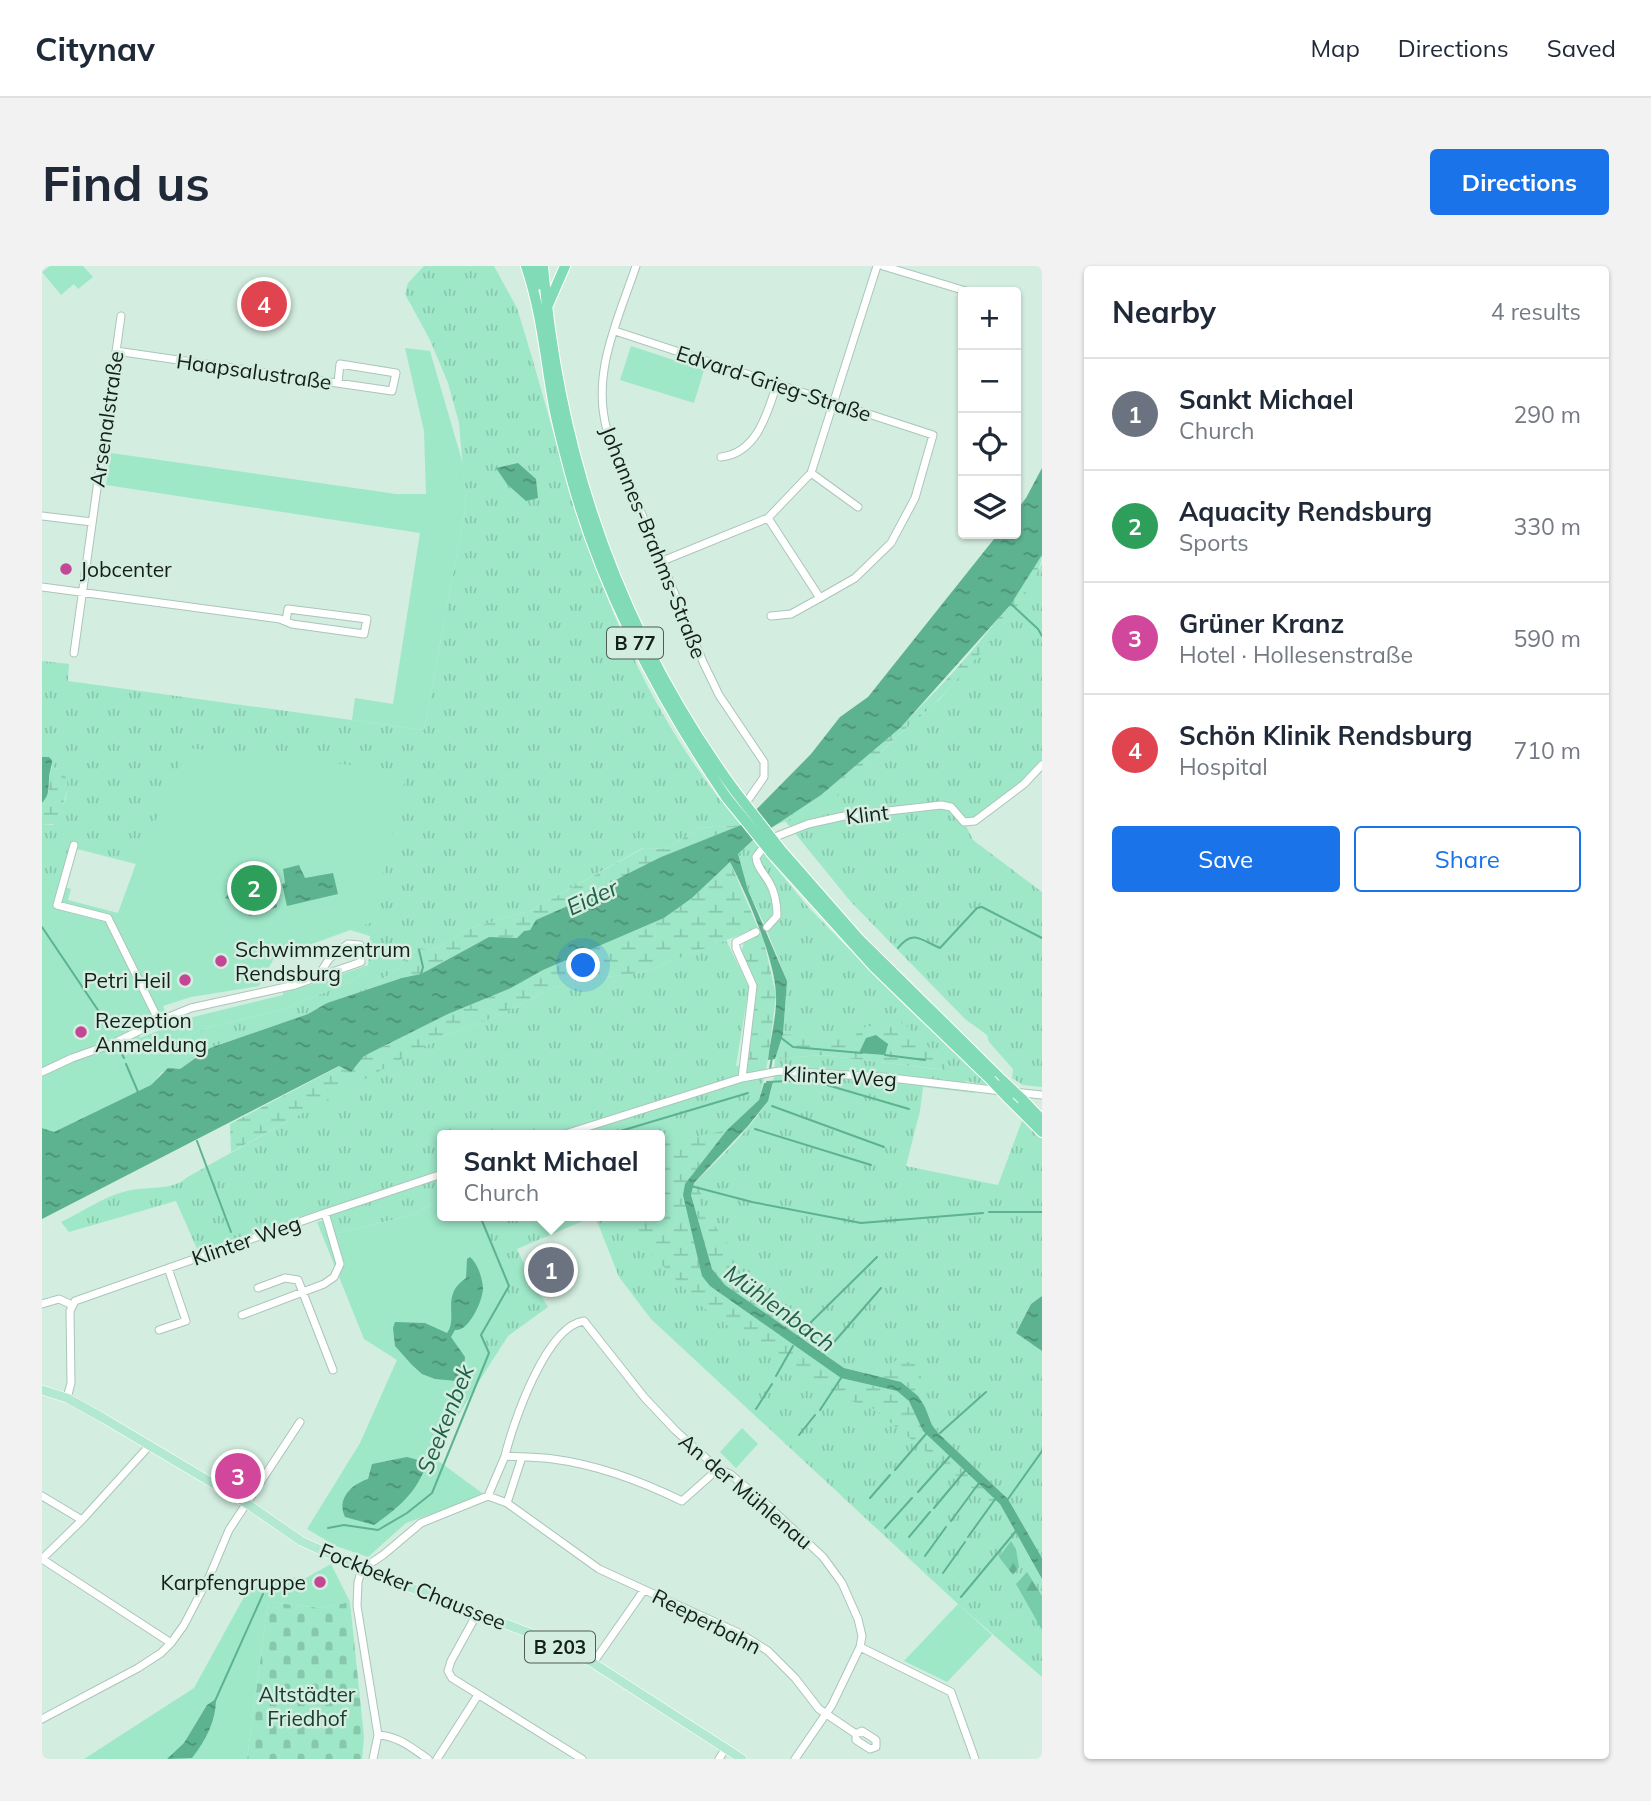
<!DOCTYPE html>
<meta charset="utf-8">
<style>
body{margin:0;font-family:Mulish,sans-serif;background:#f2f2f3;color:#1f2937}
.controls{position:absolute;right:21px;top:21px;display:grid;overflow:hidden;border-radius:7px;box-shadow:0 2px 5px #0004}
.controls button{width:63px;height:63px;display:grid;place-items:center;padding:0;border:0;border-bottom:2px solid #e0e1e3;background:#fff;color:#1f2937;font:35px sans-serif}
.you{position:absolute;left:542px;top:700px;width:24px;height:24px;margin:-18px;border:5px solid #fff;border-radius:50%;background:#1a73e8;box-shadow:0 0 0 10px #1a73e833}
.badge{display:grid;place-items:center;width:46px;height:46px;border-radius:50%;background:#1a73e8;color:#fff;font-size:23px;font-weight:700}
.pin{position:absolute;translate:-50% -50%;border:4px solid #fff;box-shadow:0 2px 7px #0006}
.popup{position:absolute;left:395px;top:864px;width:228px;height:91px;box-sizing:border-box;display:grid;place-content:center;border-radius:7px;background:#fff;filter:drop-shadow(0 2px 5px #0005);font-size:23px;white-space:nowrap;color:#747a83}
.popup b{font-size:26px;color:#1f2937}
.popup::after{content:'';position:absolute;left:50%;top:100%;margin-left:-14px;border:14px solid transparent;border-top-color:#fff}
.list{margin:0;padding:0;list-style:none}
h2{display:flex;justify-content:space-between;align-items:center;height:91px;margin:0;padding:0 28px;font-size:30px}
h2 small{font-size:23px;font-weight:400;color:#747a83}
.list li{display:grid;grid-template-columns:46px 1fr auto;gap:21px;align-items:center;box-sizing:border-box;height:112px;padding:0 28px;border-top:2px solid #e0e1e3}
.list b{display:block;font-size:26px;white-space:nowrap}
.list p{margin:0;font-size:23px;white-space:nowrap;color:#747a83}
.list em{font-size:23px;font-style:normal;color:#747a83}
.actions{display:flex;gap:14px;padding:21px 28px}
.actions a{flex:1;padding:16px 0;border:2px solid #1a73e8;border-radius:7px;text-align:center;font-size:24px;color:#1a73e8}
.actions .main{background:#1a73e8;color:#fff}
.icon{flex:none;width:38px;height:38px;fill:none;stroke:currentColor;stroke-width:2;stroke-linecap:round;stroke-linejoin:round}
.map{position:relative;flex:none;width:1000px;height:1493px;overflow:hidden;border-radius:7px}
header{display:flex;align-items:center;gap:42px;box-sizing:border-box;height:98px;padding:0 35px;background:#fff;border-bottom:2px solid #e0e1e3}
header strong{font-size:33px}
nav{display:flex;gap:38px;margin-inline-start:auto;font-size:24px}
.intro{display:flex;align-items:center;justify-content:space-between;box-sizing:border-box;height:168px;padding:0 42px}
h1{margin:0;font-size:49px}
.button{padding:18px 32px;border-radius:7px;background:#1a73e8;color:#fff;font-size:24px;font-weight:700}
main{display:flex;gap:42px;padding:0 42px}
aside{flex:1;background:#fff;border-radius:7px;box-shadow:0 2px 5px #0004}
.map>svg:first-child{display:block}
.grass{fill:url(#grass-tufts)}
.forest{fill:url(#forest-firs)}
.wetland{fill:url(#wetland-marsh)}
.cemetery{fill:url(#cemetery-stones)}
.park{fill:#9ee8c8}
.water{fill:url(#water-ripples)}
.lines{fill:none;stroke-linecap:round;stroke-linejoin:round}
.stream{stroke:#5db290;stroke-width:2}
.minor-casing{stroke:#abc5b9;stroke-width:9}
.major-casing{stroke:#fff;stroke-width:10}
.highway-casing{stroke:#fff;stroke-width:12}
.minor{stroke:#fff;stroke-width:7}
.major{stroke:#b3e9d3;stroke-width:9}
.highway{stroke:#81dbb6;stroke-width:10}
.highway-bridge-casing{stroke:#fff;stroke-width:12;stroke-linecap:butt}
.highway-bridge{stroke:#81dbb6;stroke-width:10}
.poi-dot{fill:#c44795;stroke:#d3ede0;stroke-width:2.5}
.labels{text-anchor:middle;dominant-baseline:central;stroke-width:5;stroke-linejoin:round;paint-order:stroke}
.shield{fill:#d3ede0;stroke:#4e5d55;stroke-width:2}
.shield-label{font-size:19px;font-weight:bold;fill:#151f1a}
.street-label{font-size:21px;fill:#151f1a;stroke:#d3ede0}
.poi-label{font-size:21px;fill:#151f1a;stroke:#d3ede0;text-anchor:start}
.park-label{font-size:21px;fill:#183e30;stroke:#d3ede0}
.water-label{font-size:23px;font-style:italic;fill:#1f6048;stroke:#d3ede0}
</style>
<header>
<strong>Citynav</strong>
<nav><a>Map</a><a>Directions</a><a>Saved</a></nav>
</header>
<div class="intro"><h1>Find us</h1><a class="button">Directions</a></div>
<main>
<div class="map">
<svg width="1000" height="1493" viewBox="0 0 1000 1493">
<defs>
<pattern id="grass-tufts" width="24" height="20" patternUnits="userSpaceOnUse" patternTransform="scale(1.75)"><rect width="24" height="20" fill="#9ee8c8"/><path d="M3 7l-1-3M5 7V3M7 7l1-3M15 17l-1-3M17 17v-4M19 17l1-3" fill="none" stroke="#87c7ab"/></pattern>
<pattern id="forest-firs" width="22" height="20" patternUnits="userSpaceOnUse" patternTransform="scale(1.75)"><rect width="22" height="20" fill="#77cca9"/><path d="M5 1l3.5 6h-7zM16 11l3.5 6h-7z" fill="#66af91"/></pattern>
<pattern id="wetland-marsh" width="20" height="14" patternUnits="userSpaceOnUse" patternTransform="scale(1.75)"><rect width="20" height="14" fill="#9ee8c8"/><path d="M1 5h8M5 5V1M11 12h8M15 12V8" fill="none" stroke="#87c7ab"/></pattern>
<pattern id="cemetery-stones" width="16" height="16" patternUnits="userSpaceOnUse" patternTransform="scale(1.75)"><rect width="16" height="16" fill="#9ee8c8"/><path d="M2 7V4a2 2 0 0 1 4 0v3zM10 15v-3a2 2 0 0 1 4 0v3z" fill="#87c7ab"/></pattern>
<pattern id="water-ripples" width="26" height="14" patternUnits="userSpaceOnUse" patternTransform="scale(1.75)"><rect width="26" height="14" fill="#5db290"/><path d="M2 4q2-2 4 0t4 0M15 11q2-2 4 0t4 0" fill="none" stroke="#4c9075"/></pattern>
</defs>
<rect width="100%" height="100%" fill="#d3ede0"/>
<path class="grass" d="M 382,0 L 452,0 L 475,42 C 499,118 518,196 543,271 C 578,375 627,476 699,559 L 658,562 L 624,583 L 601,582 L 487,645 L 426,663 L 393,684 L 376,682 L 356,703 L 324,724 L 285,737 L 266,748 L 168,782 L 138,803 L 120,806 L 109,819 L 12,866 L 0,862 L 131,774 L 171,760 L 239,744 L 313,714 L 326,699 L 328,670 L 308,664 L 330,656 L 76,648 L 94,598 L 35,583 L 24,622 L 14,631 L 0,630 L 0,558 L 11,559 C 21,531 33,534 16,503 L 10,501 L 10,494 L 7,491 L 0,491 L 0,395 L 27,398 L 26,415 L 382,464 L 424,239 L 417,157 L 406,117 L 388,74 L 363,28 L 366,17 Z
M 1000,298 L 1000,499 L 933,555 L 922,556 L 931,574 L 1000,626 L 1000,821 L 981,819 L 970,812 L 971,803 L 947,776 L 945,769 L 923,753 L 809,636 L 743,555 L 785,537 L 819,508 L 853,472 L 898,433 L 962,358 Z
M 711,574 L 767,642 L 858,735 L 946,819 L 923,815 L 933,827 L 881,821 L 878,845 L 864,900 L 956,919 L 981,852 L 1000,873 L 1000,1030 L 989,1038 L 974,1067 L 1000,1085 L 1000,1292 L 966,1233 L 897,1168 L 890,1159 L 883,1141 L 859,1116 L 802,1102 L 683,1019 L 670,1003 L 652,917 C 671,900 714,857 725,835 C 732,823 732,806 733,793 L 780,789 L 911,805 L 811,774 L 741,768 L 745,715 L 724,662 L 706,624 L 696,588 Z
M 684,674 L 707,721 L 694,800 L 726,794 L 717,834 L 685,865 L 643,918 L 660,1010 L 881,1165 L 958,1238 L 1000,1313 L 1000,1411 L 916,1338 L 609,1053 L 577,1011 L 553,950 L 475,983 L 491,1017 L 506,1041 L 466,1070 L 434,1120 L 447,1087 L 439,1069 L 467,1020 L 438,950 L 618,950 L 618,869 L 400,869 L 400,932 L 371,949 L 296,967 L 282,943 L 156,985 L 134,935 L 27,966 L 19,956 C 40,946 63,930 85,925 C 104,920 131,925 144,912 L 326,810 L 404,769 L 456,750 L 511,722 L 537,714 L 598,707 Z"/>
<path class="forest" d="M 969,1275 L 974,1283 L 977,1301 L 971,1309 L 957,1291 Z
M 985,1306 L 1000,1330 L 1000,1364 L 974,1318 Z"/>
<path class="wetland" d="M 1000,289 C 1000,321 922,407 898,432 C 885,446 868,458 854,471 C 832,492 810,523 784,538 C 767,548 747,553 729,561 C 840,488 929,401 1000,289 Z
M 10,501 C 42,511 14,541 17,558 L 0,558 L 0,537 L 7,525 L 6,513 Z
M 699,559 L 619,591 L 583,609 L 530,638 L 495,654 L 488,664 L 482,665 L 475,673 L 447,671 L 379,708 L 324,724 L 356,703 L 376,682 L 393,684 L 426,663 L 487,645 L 602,582 L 624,583 L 658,562 Z
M 688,596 L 716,662 L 598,707 L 537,714 L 511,722 L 456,750 L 404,769 L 189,886 L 188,858 L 298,800 L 309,805 L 322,790 L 406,748 L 469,722 L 501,704 L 622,652 L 650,632 Z
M 720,667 L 734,729 L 726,794 L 704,799 L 713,720 L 699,687 L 702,676 Z
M 858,754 L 912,805 L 780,789 L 733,793 L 741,768 L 811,773 L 818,762 Z
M 685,864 L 643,918 L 668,1020 L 799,1112 L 855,1125 L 868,1135 L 881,1165 L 958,1238 L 962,1248 L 829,1141 L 799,1132 L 761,1115 L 658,1039 L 574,950 L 618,950 L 618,878 Z
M 662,909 L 657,939 L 687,979 L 701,1025 L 759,1066 L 762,1076 L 683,1019 L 670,1003 L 649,929 L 652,917 Z
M 856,1093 L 873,1098 L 880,1106 L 876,1130 L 859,1116 L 832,1110 Z"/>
<path class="cemetery" d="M 226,1336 L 279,1342 L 308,1336 L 322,1471 L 320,1493 L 205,1493 Z"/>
<path class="park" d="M 8,0 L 41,0 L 51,11 L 36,23 L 32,18 L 19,29 L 0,6 Z
M 589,80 L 662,104 L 652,137 L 578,114 Z
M 363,82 L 388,85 L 421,198 L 424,239 L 382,464 L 310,454 L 313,432 L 351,438 L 378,267 L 64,219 L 69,187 L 354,228 L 384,228 L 382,165 Z
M 146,482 L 365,505 L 330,656 L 232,692 L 217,720 L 149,731 L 121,740 L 124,748 L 94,763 L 98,772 L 151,751 L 241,729 L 241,726 L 275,717 L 326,699 L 313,714 L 239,744 L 171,760 L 132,774 L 138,803 L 120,806 L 109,819 L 12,866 L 0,862 L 0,617 L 14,630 L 17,619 L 29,623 L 26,634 L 76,647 L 94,598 Z
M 400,932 L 400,950 L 438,950 L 467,1020 L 439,1069 L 447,1087 L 434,1120 L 391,1191 L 440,1227 L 418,1238 L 364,1257 L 326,1291 L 294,1280 L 265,1263 L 318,1177 L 355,1094 L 322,1073 L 275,956 L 288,953 L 296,967 L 371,949 Z
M 700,1162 L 716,1178 L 694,1202 L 678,1186 Z
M 289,1298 L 308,1336 L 279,1342 L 226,1336 L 205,1493 L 42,1493 L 152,1422 L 202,1331 L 223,1311 L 264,1312 Z
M 916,1338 L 950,1369 L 905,1416 L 862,1395 Z"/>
<path class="water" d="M 476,197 L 494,213 L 496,232 L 484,235 L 465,218 L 454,202 Z
M 1000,202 L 1000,289 L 969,338 L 859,461 L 779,529 L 711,574 L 696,588 L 706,624 L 745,715 L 741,768 L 733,793 L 726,794 C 728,774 735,750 734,729 C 733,693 705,629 688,596 L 650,632 L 622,652 L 501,704 L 469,722 L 406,748 L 322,790 L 309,806 L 297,800 L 0,953 L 0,862 L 12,866 L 109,819 L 126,802 L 138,803 L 168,782 L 266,748 L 285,737 L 360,712 L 379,708 L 447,671 L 475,672 L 482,665 L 488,664 L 494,654 L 530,638 L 583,609 L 619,591 L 699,559 L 769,488 L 798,451 L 826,431 L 956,268 L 974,268 L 974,245 L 984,232 Z
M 0,491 L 7,491 L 10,494 C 10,502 7,506 7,513 C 6,524 8,528 0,537 Z
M 257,599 L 263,612 L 291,607 L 296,628 L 245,640 L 240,618 L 243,617 L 241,603 Z
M 201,620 L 215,623 L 230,620 L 235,641 L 207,650 L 203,638 L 183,632 L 192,622 Z
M 834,769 L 846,778 L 843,789 L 817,787 L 824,772 Z
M 731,816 L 726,835 L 706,860 L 652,917 L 649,929 L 670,1003 L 683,1019 L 802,1102 L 859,1116 L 876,1130 L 883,1141 L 890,1159 L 897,1168 L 966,1233 L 1000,1292 L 1000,1313 L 958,1238 L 881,1165 L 867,1135 L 855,1125 L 799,1112 L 668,1020 L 660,1010 L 641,929 L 643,918 L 685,864 L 717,834 L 722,817 Z
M 428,991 C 436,998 440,1011 441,1022 C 441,1034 427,1066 413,1064 L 409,1071 L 423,1091 L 421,1110 L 415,1115 L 393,1113 L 380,1108 L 370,1099 L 353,1080 L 351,1062 L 353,1056 L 383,1057 L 405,1067 C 414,1055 405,1039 412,1025 C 414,1020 420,1015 424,1012 L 425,993 Z
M 1000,1030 L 1000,1085 L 974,1067 L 989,1038 Z
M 365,1191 L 376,1194 L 381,1207 C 370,1231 353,1244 332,1259 L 303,1251 C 294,1233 310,1218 326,1213 L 330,1198 Z
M 174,1433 C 174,1455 164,1474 150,1492 L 125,1493 L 142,1477 L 165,1439 Z"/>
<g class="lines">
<path class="stream" d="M 969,338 L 996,363 L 1000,370
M 0,661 L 68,762
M 856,682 C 871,663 879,674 898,682 L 935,642 L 940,641 L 1000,672
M 377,684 L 381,701 L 379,708
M 738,771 L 751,781 L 820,787
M 77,782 L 82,792
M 843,789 L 883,794
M 84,798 L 96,826
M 728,803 L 730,791
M 725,816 L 768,814 L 867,843
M 730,840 L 842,881
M 713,863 L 829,899
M 565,869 L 706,827
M 155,875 L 189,966
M 649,920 L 710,936 L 819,957 L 941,947
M 947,946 L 1000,946
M 755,1072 L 759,1066 L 835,991
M 780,1090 L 839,1022
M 734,1110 L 751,1080
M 714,1143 L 730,1118
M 778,1144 L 799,1112
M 898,1167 L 944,1126
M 757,1169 L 773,1149
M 853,1204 L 884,1168
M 876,1226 L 908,1190
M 828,1232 L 848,1209
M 966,1233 L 1000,1185
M 892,1242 L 923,1205
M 909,1255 L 937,1217
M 286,1262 L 302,1259 L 336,1264 L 365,1247 L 390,1227 L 447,1087 L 439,1069 L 467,1020 L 438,950
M 843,1262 L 870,1232
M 867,1271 L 888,1246
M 926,1271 L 954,1232
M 883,1290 L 904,1261
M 901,1307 L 923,1276
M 919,1331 L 974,1265
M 173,1435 L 221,1328"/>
<defs>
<path id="minor" d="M 594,0 C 576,54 549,107 565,164 L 661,396 L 677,429 L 722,496 L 722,511 L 706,534 L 698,539
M 841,0 L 927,26
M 573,65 L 891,169 L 873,232 L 849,277 L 813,312 L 778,332 L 726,252
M 74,85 L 350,125 L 354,107 L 298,98 L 296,116
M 679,191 C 715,187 725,148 735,118
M 769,207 L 816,241
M 0,250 L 50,256
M 618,296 L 726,252 L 769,207 L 835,0
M 0,321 L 238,353 L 250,358 L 322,368 L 325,353 L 246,343 L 244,355
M 729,350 L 749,348 L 778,332
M 32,387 L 79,50
M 32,579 L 15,639 L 66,652 L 117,755
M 725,661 L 735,650 C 735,638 733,626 727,616 C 722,607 715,602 714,591 L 728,573 L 766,558 L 802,550 L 899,539 L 909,541 L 922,556 L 933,555 L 982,518 L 1000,499
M 0,806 L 30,792 L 70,778 L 117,755 L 149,742 L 253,719 L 319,696 L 318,679 L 306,678 L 287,693 L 275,712
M 700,812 L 711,720 L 694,682 L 694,676 L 714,666
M 972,826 L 1000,829
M 520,869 L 700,812 L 737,805 L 841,811 L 960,825
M 216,1022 L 243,1012 L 256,1014 L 291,1104
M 0,1038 L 17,1033 L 30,1039
M 200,1049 L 282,1018 L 292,1011 L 298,998 L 283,947
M 117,1064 L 144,1055 L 126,1002
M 25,1132 L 29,1117 L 28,1045 L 33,1035 L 283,947 L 400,908
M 463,1190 C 471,1157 504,1060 542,1055 L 602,1131 L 633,1164 L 676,1203 L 688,1208 L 722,1236 L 781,1291 L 800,1317 L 816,1353 L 820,1370 L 818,1381 L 790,1439 L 753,1493
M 0,1230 L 40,1254
M 446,1230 L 465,1237 L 557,1303 L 699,1368 L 726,1385 L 753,1412 L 777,1443 L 814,1468 L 820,1465 L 834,1474 L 834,1481 L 828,1483 L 814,1474 L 814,1468
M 465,1237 L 480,1191
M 0,1293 L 40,1254 L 107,1180
M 0,1293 L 129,1377
M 436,1346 L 409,1395 L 406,1405 L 410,1412 L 540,1493
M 818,1381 L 909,1426 L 933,1493
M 551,1397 L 602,1324
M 0,1453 L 96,1402 L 119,1387 L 129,1377 L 142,1359 L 168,1309 L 187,1264 L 258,1156
M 336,1469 C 356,1470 370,1482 386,1493
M 331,1493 L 336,1469 L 315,1340 L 316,1316 L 320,1303 L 341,1289 L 379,1257 L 446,1230 L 463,1190 C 479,1191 495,1191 511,1193 C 557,1199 599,1215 640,1235 L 676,1203
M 395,1493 L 436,1429
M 677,1493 L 683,1483"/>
<path id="major" d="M 0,1124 L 25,1132 L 61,1152 L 204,1237 L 259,1275 L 320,1303 L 503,1373 L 551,1397 L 700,1493"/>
<path id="highway" d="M 484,0 C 499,43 503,90 511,135 C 515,159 522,184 528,207 C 559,324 617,432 684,531
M 493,0 L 495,19
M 501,0 C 517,191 579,369 693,525
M 506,39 L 523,0
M 739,584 L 817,673 L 962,816
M 731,589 L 832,701 L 949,814
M 966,832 L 1000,866
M 980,833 L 1000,854"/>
</defs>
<use href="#minor" class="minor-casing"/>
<use href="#major" class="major-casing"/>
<use href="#highway" class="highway-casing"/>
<use href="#minor" class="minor"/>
<use href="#major" class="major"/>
<use href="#highway" class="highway"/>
<defs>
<path id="highway-bridge" d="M 693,525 L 739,584
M 684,531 L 731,589
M 949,814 L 966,832
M 962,816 L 980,833"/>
</defs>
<use href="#highway-bridge" class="highway-bridge-casing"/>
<use href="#highway-bridge" class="highway-bridge"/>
</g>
<g class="poi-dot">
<circle cx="24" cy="303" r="7"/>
<circle cx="179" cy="695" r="7"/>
<circle cx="143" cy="714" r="7"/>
<circle cx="39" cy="766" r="7"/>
<circle cx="278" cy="1316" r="7"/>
</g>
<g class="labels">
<g class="shield">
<rect x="565" y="361.5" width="56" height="31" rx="5"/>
<rect x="483" y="1365.5" width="70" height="31" rx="5"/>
</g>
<g class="shield-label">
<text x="593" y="377">B 77</text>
<text x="518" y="1381">B 203</text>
</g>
<g class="street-label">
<text transform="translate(212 105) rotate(8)">Haapsalustraße</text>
<text transform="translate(732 117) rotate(18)">Edvard-Grieg-Straße</text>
<text transform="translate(64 153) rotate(-82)">Arsenalstraße</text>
<text transform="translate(612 276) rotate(68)">Johannes-Brahms-Straße</text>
<text transform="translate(825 548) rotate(-7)">Klint</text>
<text transform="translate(798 810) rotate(3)">Klinter Weg</text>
<text transform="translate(204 974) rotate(-19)">Klinter Weg</text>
<text transform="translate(704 1225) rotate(40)">An der Mühlenau</text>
<text transform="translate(371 1320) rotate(22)">Fockbeker Chaussee</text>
<text transform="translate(665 1355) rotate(27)">Reeperbahn</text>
</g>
<g class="poi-label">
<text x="38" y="303">Jobcenter</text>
<text x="193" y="683">Schwimmzentrum<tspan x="193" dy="24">Rendsburg</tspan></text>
<text x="129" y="714" text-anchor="end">Petri Heil</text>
<text x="53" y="754">Rezeption<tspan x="53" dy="24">Anmeldung</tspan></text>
<text x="264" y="1316" text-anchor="end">Karpfengruppe</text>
</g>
<g class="park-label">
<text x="265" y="1428">Altstädter<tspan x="265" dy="24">Friedhof</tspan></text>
</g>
<g class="water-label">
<text transform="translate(550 631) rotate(-25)">Eider</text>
<text transform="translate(738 1042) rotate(36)">Mühlenbach</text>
<text transform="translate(403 1153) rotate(-68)">Seekenbek</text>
</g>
</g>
</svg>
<div class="controls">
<button>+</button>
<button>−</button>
<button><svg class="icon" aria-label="locate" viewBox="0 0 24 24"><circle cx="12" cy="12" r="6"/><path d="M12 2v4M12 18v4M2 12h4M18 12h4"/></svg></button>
<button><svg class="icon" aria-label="layers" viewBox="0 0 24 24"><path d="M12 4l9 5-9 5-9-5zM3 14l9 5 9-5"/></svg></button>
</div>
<div class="you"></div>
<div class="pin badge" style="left:509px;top:1004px;background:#6b7280">1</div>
<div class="popup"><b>Sankt Michael</b>Church</div>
<div class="pin badge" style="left:212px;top:622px;background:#2e9e5b">2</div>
<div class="pin badge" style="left:196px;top:1210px;background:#d1479c">3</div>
<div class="pin badge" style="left:222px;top:38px;background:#e0444e">4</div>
</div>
<aside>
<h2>Nearby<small>4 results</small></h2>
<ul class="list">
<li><span class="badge" style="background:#6b7280">1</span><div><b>Sankt Michael</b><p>Church</p></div><em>290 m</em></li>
<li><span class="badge" style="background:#2e9e5b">2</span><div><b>Aquacity Rendsburg</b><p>Sports</p></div><em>330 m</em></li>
<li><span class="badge" style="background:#d1479c">3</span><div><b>Grüner Kranz</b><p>Hotel · Hollesenstraße</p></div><em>590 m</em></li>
<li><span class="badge" style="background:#e0444e">4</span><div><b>Schön Klinik Rendsburg</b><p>Hospital</p></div><em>710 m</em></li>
</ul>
<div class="actions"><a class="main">Save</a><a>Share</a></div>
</aside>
</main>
